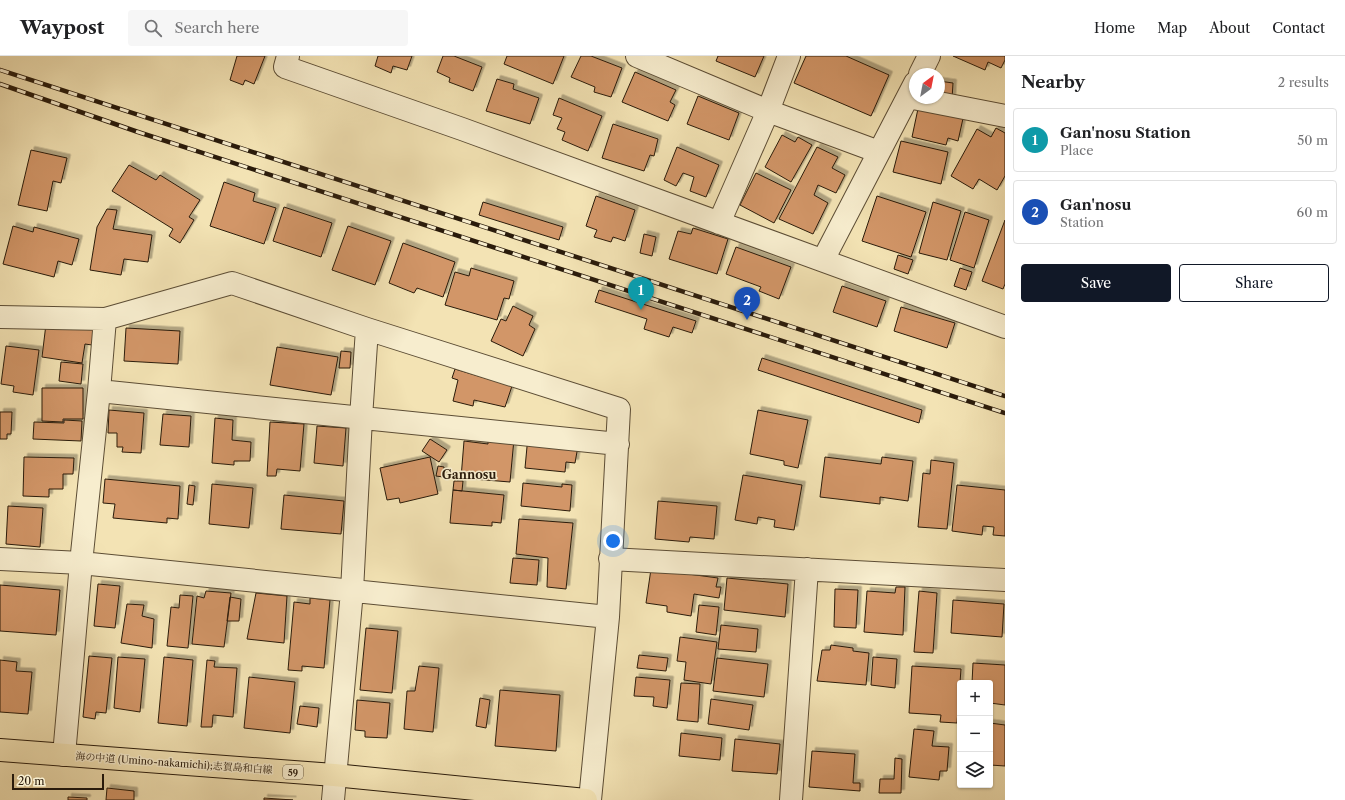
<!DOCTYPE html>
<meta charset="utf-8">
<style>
body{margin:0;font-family:"Libre Caslon Text","Noto Serif JP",serif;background:#f6f6f6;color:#202124}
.controls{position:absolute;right:12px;bottom:12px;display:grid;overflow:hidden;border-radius:4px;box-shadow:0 1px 3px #0004}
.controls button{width:36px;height:36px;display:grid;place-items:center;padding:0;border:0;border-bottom:1px solid #e0e0e0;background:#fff;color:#202124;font:20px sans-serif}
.compass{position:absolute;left:909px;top:12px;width:36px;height:36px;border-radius:50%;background:#fff;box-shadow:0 1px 3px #0004;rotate:32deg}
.scale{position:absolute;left:12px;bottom:10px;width:92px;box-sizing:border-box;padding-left:4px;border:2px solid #2a1b0b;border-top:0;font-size:11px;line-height:14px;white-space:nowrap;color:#2a1b0b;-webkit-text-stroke:3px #f7edce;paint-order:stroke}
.you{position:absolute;left:613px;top:485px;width:14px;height:14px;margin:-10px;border:3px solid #fff;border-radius:50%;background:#1a73e8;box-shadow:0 0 0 6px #1a73e833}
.badge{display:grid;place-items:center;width:26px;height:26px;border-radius:50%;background:#111827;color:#fff;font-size:13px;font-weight:700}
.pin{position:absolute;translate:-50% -33px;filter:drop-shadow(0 1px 2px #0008)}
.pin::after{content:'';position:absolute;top:21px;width:14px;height:12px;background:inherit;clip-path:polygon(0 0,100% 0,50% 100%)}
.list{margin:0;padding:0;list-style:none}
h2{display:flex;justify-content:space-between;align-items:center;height:52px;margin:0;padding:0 16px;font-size:17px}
h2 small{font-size:13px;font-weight:400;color:#757577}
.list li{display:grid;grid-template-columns:26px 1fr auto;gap:12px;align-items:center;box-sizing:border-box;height:64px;margin:0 8px 8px;padding:0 8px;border:1px solid #e0e0e0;border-radius:4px}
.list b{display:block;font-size:15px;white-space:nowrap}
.list p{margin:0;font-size:13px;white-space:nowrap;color:#757577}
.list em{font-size:13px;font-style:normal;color:#757577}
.actions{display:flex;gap:8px;padding:12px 16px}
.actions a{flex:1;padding:9px 0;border:1px solid #111827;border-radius:4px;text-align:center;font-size:14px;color:#111827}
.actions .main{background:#111827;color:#fff}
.icon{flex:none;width:22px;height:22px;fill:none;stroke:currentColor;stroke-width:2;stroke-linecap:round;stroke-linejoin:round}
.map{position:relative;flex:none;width:1005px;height:744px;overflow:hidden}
header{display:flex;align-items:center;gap:24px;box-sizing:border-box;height:56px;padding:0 20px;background:#fff;border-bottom:1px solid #e0e0e0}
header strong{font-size:19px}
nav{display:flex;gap:22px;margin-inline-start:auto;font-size:14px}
.search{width:280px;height:36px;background:#f6f6f6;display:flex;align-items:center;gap:10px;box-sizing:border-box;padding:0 14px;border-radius:4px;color:#757577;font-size:15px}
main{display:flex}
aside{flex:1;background:#fff}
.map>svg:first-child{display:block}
.building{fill:#d29667;stroke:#2a1b0b;filter:url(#shadow)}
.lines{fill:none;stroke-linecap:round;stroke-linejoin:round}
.street-casing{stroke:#5c4d35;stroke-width:24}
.primary-casing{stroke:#2a1b0b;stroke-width:24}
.street{stroke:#f7edce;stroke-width:22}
.primary{stroke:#f3e3b4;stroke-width:22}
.rail-casing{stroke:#2a1b0b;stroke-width:4.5}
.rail{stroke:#f7edce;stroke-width:3;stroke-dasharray:9;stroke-linecap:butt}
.labels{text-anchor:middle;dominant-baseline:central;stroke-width:3;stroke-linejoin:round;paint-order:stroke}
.shield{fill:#f7edce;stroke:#685a46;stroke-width:1}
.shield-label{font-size:9px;font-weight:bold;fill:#2a1b0b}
.street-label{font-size:10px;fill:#2a1b0b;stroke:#f7edce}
.quarter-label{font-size:12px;font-weight:bold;fill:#2a1b0b;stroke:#f7edce}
</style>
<header>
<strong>Waypost</strong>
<div class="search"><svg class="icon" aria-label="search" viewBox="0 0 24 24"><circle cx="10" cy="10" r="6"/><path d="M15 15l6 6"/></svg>Search here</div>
<nav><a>Home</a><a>Map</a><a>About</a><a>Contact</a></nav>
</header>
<main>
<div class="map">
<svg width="1005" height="744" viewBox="0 0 1005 744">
<defs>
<filter id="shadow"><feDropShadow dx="3.5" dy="-3.5" stdDeviation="0" flood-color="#0004"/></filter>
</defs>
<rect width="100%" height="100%" fill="#f3e3b4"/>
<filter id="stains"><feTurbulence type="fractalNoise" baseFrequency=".005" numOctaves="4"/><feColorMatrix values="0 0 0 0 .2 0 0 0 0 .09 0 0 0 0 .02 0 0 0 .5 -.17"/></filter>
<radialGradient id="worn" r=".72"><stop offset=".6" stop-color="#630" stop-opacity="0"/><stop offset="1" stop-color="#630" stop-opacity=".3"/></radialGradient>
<path class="building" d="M 237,0 L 265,0 L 254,28 L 245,24 L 243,29 L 230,24 Z
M 378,0 L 412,0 L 407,14 L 393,10 L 391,17 L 375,10 Z
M 443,0 L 454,0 L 482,11 L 473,35 L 449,26 L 450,22 L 437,16 Z
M 507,0 L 564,0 L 553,28 L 504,8 Z
M 581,0 L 591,0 L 622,12 L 611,41 L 594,36 L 595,31 L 571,21 Z
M 718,0 L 764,0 L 755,21 L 716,5 Z
M 806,0 L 846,0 L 889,19 L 871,60 L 794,27 Z
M 953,0 L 1005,0 L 1005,4 L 1001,12 L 988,6 L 985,14 Z
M 635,16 L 676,34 L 670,46 L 675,49 L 668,65 L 622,46 Z
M 497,23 L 514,28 L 513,33 L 539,42 L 530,68 L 486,55 Z
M 939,25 L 953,27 L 952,43 L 939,41 Z
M 698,40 L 739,57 L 729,84 L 687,68 Z
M 559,42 L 602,60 L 588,95 L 562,84 L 565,76 L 557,73 L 562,62 L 553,59 Z
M 919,48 L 964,58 L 958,85 L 948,82 L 946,89 L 912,81 Z
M 613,68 L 658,83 L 654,100 L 650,99 L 644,115 L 602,102 Z
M 996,72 L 1005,77 L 1005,120 L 997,134 L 979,123 L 973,133 L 951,120 L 977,73 L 991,81 Z
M 782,79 L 795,86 L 798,81 L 812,89 L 791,126 L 765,111 Z
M 901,85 L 948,96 L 941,128 L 893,116 Z
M 677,91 L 719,109 L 706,141 L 690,135 L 694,121 L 683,117 L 676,130 L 664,124 Z
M 817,91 L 838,101 L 832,112 L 845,119 L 836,137 L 818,129 L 814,139 L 828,147 L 813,178 L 779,163 Z
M 31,94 L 67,102 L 61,127 L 53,125 L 47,155 L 18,149 Z
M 129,109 L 156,124 L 160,119 L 200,144 L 189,161 L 194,164 L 180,187 L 169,180 L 173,173 L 112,135 Z
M 756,117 L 791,134 L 774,167 L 740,149 Z
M 224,126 L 255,137 L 253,145 L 276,152 L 264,188 L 210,170 Z
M 596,140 L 635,154 L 625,185 L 613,181 L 611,186 L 594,181 L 597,174 L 586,170 Z
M 877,140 L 926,156 L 911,201 L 862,185 Z
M 483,146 L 563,171 L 559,184 L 479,159 Z
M 933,146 L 961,155 L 947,204 L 919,197 Z
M 284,151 L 332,167 L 321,201 L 273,185 Z
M 107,153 L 117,154 L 113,173 L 152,179 L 148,206 L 124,203 L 121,219 L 90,214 L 97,171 Z
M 965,156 L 989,164 L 974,212 L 950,204 Z
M 1005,164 L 1005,228 L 1003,233 L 982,225 Z
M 13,170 L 33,176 L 34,171 L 79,183 L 72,209 L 58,205 L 54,221 L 3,208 Z
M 348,170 L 391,185 L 375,229 L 332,214 Z
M 693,172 L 728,183 L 717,218 L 669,203 L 678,175 L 691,178 Z
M 644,178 L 656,181 L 652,200 L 640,197 Z
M 403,187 L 455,206 L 443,241 L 417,232 L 414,237 L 389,227 Z
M 736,191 L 791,211 L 779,243 L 759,235 L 761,231 L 726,218 Z
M 898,199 L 913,204 L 908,218 L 894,213 Z
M 471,212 L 514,225 L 509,243 L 504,242 L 497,264 L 445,249 L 455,216 L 469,220 Z
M 960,212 L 972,216 L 966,234 L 954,230 Z
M 842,230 L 886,245 L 877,271 L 833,256 Z
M 599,234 L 696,265 L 692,277 L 673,271 L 669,281 L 644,273 L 647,263 L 595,246 Z
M 513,250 L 533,260 L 529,269 L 535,273 L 523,300 L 491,285 L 501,263 L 506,265 Z
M 901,251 L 955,267 L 947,292 L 894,275 Z
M 46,268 L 95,269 L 92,289 L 85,288 L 82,307 L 42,301 Z
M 126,272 L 180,275 L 178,308 L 124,305 Z
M 6,290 L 39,294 L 33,339 L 13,336 L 14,330 L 1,328 Z
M 277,291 L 338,301 L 331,339 L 270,329 Z
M 341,295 L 351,296 L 350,312 L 339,312 Z
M 762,302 L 922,354 L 919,367 L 758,314 Z
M 61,306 L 83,308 L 81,328 L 59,325 Z
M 455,313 L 512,330 L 505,351 L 474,344 L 473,350 L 453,345 L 458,324 L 452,322 Z
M 42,332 L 83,332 L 83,363 L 63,363 L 63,366 L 42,365 Z
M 109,354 L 144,357 L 141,397 L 122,396 L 123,391 L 117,391 L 117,377 L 108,377 Z
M 758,354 L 808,364 L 798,412 L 784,409 L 784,405 L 750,398 Z
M 0,356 L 12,356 L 11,378 L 7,378 L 7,383 L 0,383 Z
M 163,358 L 191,360 L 189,391 L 160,389 Z
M 215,362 L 233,364 L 232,384 L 251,386 L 250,405 L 234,405 L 234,409 L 212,407 Z
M 64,364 L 82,365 L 81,385 L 33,383 L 34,366 L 64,367 Z
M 270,366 L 304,368 L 300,415 L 277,413 L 276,420 L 267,420 Z
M 317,370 L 346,372 L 343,410 L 314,407 Z
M 528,380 L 578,390 L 575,407 L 566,406 L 565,416 L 525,412 Z
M 488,381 L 514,383 L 510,426 L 461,422 L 464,385 L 488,388 Z
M 430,383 L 447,394 L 439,406 L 422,395 Z
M 24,401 L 74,402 L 73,418 L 63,418 L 63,433 L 49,433 L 49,441 L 23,440 Z
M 430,401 L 438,438 L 400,447 L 399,442 L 387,444 L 380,412 Z
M 825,401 L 881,408 L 882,401 L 913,405 L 908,445 L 880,441 L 880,448 L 820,441 Z
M 931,404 L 954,407 L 947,473 L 918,471 L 923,417 L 930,418 Z
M 438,410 L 444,411 L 443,421 L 436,420 Z
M 743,419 L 802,429 L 794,474 L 774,471 L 775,464 L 758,461 L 757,468 L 735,464 Z
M 105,423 L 180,430 L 178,463 L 167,462 L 167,467 L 113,462 L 115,448 L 103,447 Z
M 454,425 L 463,425 L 462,435 L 453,434 Z
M 523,427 L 562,431 L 562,428 L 572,429 L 570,455 L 521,450 Z
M 212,428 L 253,432 L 249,472 L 209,468 Z
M 189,429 L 195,430 L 193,449 L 187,448 Z
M 957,429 L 1005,434 L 1005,480 L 993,479 L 994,471 L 983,470 L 982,479 L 952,475 Z
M 453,434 L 504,439 L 501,467 L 492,466 L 492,470 L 450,467 Z
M 284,439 L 344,445 L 341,478 L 281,473 Z
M 658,445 L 717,450 L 714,483 L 690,481 L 689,486 L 655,483 Z
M 8,450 L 43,452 L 40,491 L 6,488 Z
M 519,463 L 573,467 L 566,533 L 547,531 L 548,502 L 516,498 Z
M 513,502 L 539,504 L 537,529 L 510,527 Z
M 651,513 L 718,522 L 716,531 L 721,531 L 719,542 L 694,538 L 691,560 L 667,556 L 667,550 L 646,547 Z
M 727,522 L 788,528 L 785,561 L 724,554 Z
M 98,528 L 120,530 L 115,572 L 94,570 Z
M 0,529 L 60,534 L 56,579 L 0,575 Z
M 896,531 L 905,531 L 903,579 L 864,576 L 867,535 L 895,537 Z
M 835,533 L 858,534 L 856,572 L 834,571 Z
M 206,535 L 231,537 L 224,591 L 192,588 L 197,540 L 204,542 Z
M 919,535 L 937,537 L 933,597 L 914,596 Z
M 256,537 L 287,540 L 284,587 L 247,583 Z
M 180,539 L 193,540 L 188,592 L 167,590 L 171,551 L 179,552 Z
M 230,541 L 241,543 L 239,565 L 227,565 Z
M 310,542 L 330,544 L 324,612 L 302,610 L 302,615 L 288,614 L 294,546 L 310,548 Z
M 953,544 L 1004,548 L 1002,581 L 951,577 Z
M 127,548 L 144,549 L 142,560 L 154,563 L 152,592 L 121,587 Z
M 699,549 L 719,551 L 716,579 L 696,576 Z
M 721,569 L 758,573 L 756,596 L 718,593 Z
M 366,572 L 398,575 L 392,637 L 360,634 Z
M 680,581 L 717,586 L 711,628 L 684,624 L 686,606 L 677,605 Z
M 831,589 L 853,592 L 853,595 L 869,597 L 866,629 L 817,625 L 822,594 L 830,594 Z
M 639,599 L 668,602 L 666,615 L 637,612 Z
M 89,600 L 112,602 L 106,657 L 96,656 L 95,663 L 83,661 Z
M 118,601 L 145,603 L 140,656 L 114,652 Z
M 164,601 L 193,604 L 187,670 L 158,667 Z
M 873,601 L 897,603 L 895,632 L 871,629 Z
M 717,602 L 768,608 L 764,641 L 713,635 Z
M 0,604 L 17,606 L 16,615 L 32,616 L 28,658 L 0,656 Z
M 207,604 L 215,605 L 214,611 L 237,612 L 233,661 L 213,659 L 212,671 L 201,671 Z
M 973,607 L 1005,609 L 1005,649 L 990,647 L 990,627 L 972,627 Z
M 419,610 L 439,612 L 433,676 L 404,673 L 407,635 L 415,635 Z
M 912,610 L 961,613 L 957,667 L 940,666 L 941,659 L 909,657 Z
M 249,621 L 295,626 L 290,677 L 244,672 Z
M 636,621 L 670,624 L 667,652 L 653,650 L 654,641 L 634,640 Z
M 681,627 L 700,628 L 698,666 L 677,664 Z
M 500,634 L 560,639 L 556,695 L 495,690 Z
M 480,642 L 490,644 L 486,672 L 476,670 Z
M 711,643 L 753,649 L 749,674 L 708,668 Z
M 357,644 L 390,647 L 387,682 L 365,681 L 365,675 L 355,674 Z
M 300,650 L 319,652 L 317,671 L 297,668 Z
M 990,667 L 1005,669 L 1005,710 L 990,709 Z
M 914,673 L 934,675 L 932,690 L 949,691 L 947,715 L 940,715 L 939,724 L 909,721 Z
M 681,677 L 722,682 L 720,704 L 679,700 Z
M 735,683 L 780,688 L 777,718 L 732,715 Z
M 812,695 L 855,698 L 853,727 L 860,727 L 860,735 L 809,731 Z
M 895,702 L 902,703 L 901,737 L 879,737 L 880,723 L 894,723 Z
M 107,732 L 134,735 L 134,744 L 106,744 Z
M 68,741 L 87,742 L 87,744 L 68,744 Z
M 264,742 L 293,744 L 264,744 Z"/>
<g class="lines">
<defs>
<path id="street" d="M 288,0 L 285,11 L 462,73 L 1005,271
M 637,0 L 768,55 L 879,96
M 920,18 L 929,0
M 908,41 L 1005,60
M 719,167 L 768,55 L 789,0
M 823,204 L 915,27
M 0,261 L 105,263 L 232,227 L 367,273 L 619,353 L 608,561 L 590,744
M 99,335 L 618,388
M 0,503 L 81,507 L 608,561
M 610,503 L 1005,524
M 64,699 L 81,507 L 99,335 L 105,263
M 333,744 L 352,535 L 361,362 L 367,273
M 791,744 L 807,513"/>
<path id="primary" d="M 0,694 L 334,719 L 586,744"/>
</defs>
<use href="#street" class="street-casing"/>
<use href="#primary" class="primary-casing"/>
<use href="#street" class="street"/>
<use href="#primary" class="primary"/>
<defs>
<path id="rail" d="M 0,14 L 1005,340
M 0,28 L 138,76 L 1005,357"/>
</defs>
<use href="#rail" class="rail-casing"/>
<use href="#rail" class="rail"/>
</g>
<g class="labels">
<rect class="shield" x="283" y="709" width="20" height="14" rx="3"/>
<g class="shield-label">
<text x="293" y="716">59</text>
</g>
<g class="street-label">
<text transform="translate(174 707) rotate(4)">海の中道 (Umino-nakamichi);志賀島和白線</text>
</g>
<g class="quarter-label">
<text x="469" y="418">Gannosu</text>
</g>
</g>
<rect width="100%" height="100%" filter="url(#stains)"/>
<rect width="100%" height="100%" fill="url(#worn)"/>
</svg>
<div class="controls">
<button>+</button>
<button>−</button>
<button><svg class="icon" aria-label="layers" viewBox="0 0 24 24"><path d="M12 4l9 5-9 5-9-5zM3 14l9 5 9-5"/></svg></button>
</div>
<svg class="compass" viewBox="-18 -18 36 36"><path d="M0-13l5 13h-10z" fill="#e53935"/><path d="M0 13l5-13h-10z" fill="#757577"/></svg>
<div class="scale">20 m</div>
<div class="you"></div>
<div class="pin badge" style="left:641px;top:254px;background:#0f9aa8">1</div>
<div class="pin badge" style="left:747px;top:264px;background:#1a4fb4">2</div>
</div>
<aside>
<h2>Nearby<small>2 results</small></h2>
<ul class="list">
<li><span class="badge" style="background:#0f9aa8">1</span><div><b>Gan'nosu Station</b><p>Place</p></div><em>50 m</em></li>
<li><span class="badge" style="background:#1a4fb4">2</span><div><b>Gan'nosu</b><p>Station</p></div><em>60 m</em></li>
</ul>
<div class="actions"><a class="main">Save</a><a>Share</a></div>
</aside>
</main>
